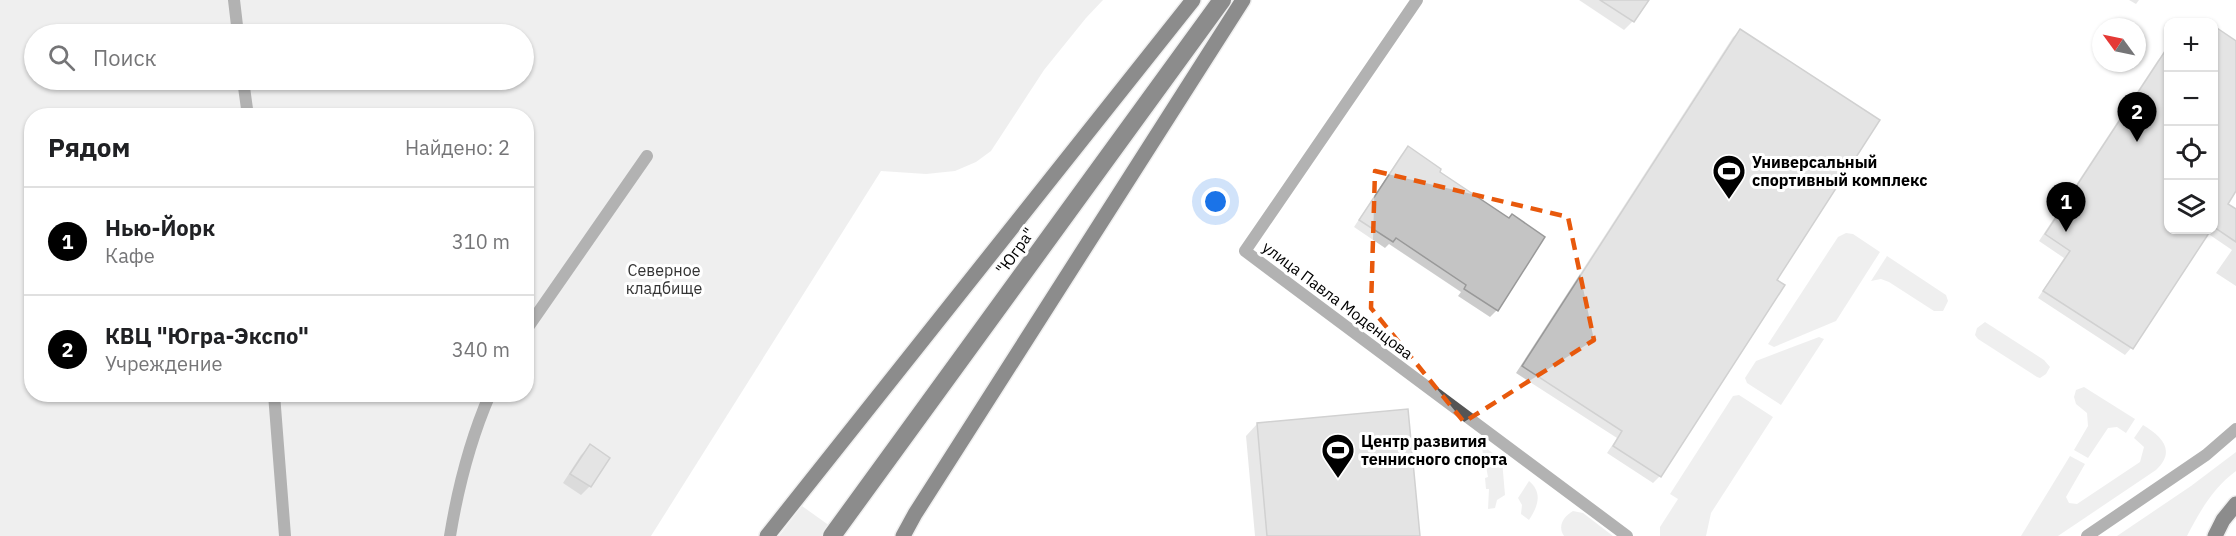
<!DOCTYPE html>
<html lang="ru">
<meta charset="utf-8">
<style>
body{margin:0;font-family:"IBM Plex Sans",sans-serif;background:#f6f6f6;color:#202124}
.controls{position:absolute;right:18px;top:18px;display:grid;overflow:hidden;border-radius:12px;box-shadow:0 2px 4px #0004}
.controls button{width:54px;height:54px;display:grid;place-items:center;padding:0;border:0;border-bottom:2px solid #e0e0e0;background:#fff;color:#202124;font:30px sans-serif}
.compass{position:absolute;left:2092px;top:18px;width:54px;height:54px;border-radius:50%;background:#fff;box-shadow:0 2px 4px #0004;rotate:303deg}
.you{position:absolute;left:1216px;top:202px;width:21px;height:21px;margin:-15px;border:4px solid #fff;border-radius:50%;background:#1a73e8;box-shadow:0 0 0 9px #1a73e833}
.badge{display:grid;place-items:center;width:39px;height:39px;border-radius:50%;background:#000;color:#fff;font-size:20px;font-weight:700}
.pin{position:absolute;translate:-50% -50px;filter:drop-shadow(0 2px 3px #0008)}
.pin::after{content:'';position:absolute;top:32px;width:21px;height:18px;background:inherit;clip-path:polygon(0 0,100% 0,50% 100%)}
.list{margin:0;padding:0;list-style:none}
h2{display:flex;justify-content:space-between;align-items:center;height:78px;margin:0;padding:0 24px;font-size:26px}
h2 small{font-size:20px;font-weight:400;color:#757577}
.list li{display:grid;grid-template-columns:39px 1fr auto;gap:18px;align-items:center;box-sizing:border-box;height:108px;padding:0 24px;border-top:2px solid #e0e0e0}
.list b{display:block;font-size:22px;white-space:nowrap}
.list p{margin:0;font-size:20px;white-space:nowrap;color:#757577}
.list em{font-size:20px;font-style:normal;color:#757577}
.icon{flex:none;width:33px;height:33px;fill:none;stroke:currentColor;stroke-width:2;stroke-linecap:round;stroke-linejoin:round}
.map{position:relative;flex:none;width:2236px;height:536px;overflow:hidden}
.search{position:absolute;background:#fff;box-shadow:0 2px 4px #0004;left:24px;top:24px;width:510px;height:66px;display:flex;align-items:center;gap:15px;box-sizing:border-box;padding:0 21px;border-radius:33px;color:#757577;font-size:22px}
.panel{position:absolute;background:#fff;box-shadow:0 2px 4px #0004;left:24px;top:108px;width:510px;height:294px;border-radius:24px}
.map>svg:first-child{display:block}
.green{fill:#dcdcdc;fill-rule:evenodd}
.shadow{fill:#0003}
.building{fill:#c4c4c4;stroke:#999;stroke-width:1.5}
.lines{fill:none;stroke-linecap:round;stroke-linejoin:round}
.primary-casing{stroke:#dbdbdb;stroke-width:18}
.highway-casing{stroke:#dbdbdb;stroke-width:21}
.street{stroke:#555;stroke-width:12}
.primary{stroke:#000;stroke-width:15}
.highway{stroke:#000;stroke-width:18}
.marked{fill:none;stroke:#e8590c;stroke-width:4.5;stroke-dasharray:12 8;stroke-linejoin:round}
.labels{text-anchor:middle;dominant-baseline:central;stroke-width:6;stroke-linejoin:round;paint-order:stroke}
.poi-label{font-size:16px;font-weight:bold;fill:#000;stroke:#fff;text-anchor:start}
.street-label{font-size:16px;fill:#000;stroke:#fff}
.park-label{font-size:16px;fill:#333;stroke:#fff}
</style>
<div class="map">
<svg width="2236" height="536" viewBox="0 0 2236 536">
<rect width="100%" height="100%" fill="#fff"/>
<path class="green" d="M 0,0 L 1103,0 L 1086,18 L 1044,70 L 991,151 L 976,162 L 955,171 L 926,174 L 881,171 L 651,536 L 0,536 ZM 34,34 L 524,34 L 524,80 L 34,80 ZM 32,116 L 526,116 L 526,394 L 32,394 Z
M 1846,233 L 1853,234 L 1880,252 L 1836,321 L 1774,347 L 1768,344 L 1838,237 Z
M 1887,256 L 1946,295 L 1948,301 L 1943,311 L 1934,311 L 1889,282 L 1881,279 L 1871,281 Z
M 1985,322 L 2044,360 L 2050,367 L 2046,374 L 2040,378 L 2037,377 L 1978,339 L 1975,335 L 1977,328 Z
M 1819,337 L 1824,339 L 1781,405 L 1747,383 L 1745,378 L 1756,361 Z
M 2084,387 L 2135,419 L 2126,433 L 2117,427 L 2108,428 L 2088,458 L 2074,450 L 2088,426 L 2087,413 L 2076,404 L 2074,397 L 2076,390 Z
M 1739,395 L 1773,417 L 1711,513 L 1706,536 L 1660,536 L 1660,527 L 1678,499 L 1670,494 L 1733,396 Z
M 2143,425 C 2161,436 2177,450 2156,470 L 2058,536 L 2021,536 L 2070,456 L 2085,464 L 2066,497 L 2069,503 L 2077,504 L 2140,462 L 2144,447 L 2134,438 Z
M 1482,445 L 1502,460 L 1505,495 L 1497,500 L 1495,508 L 1488,509 L 1489,489 L 1486,489 L 1485,478 L 1488,477 L 1486,467 L 1484,467 Z
M 2236,452 L 2236,471 C 2213,488 2200,511 2187,536 L 2117,536 L 2191,486 Z
M 1529,481 C 1543,493 1538,506 1529,520 L 1521,514 L 1522,505 L 1518,498 Z
M 802,506 L 844,536 L 779,536 Z
M 1573,511 L 1583,513 L 1613,536 L 1564,536 C 1557,526 1564,516 1573,511 Z"/>
<path class="shadow" d="M 1579,0 L 1647,0 L 1633,21 L 1624,30 Z
M 2129,0 L 2139,0 L 2136,4 Z
M 2216,30 L 2236,43 L 2236,188 L 2226,204 L 2236,211 L 2236,286 L 2216,273 L 2232,250 L 2207,233 L 2131,348 L 2125,355 L 2038,298 L 2064,258 L 2039,241 L 2158,60 L 2164,54 L 2168,230 L 2214,230 L 2214,32 Z
M 1740,31 L 1775,280 L 1660,476 L 1653,483 L 1607,453 L 1617,438 L 1516,373 L 1733,37 Z
M 1408,148 L 1438,172 L 1509,219 L 1543,237 L 1497,310 L 1490,317 L 1458,296 L 1461,292 L 1389,244 L 1385,248 L 1354,227 L 1401,155 Z
M 1257,424 L 1418,536 L 1255,536 L 1246,436 Z
M 590,446 L 590,486 L 581,495 L 563,483 L 581,455 Z"/>
<path class="building" d="M 1600,0 L 1649,0 L 1634,22 Z
M 2214,26 L 2236,41 L 2236,191 L 2228,204 L 2236,209 L 2236,242 L 2214,227 Z
M 1740,29 L 1880,120 L 1777,280 L 1785,285 L 1661,477 L 1613,446 L 1622,431 L 1522,366 Z
M 2169,45 L 2169,230 L 2211,230 L 2133,349 L 2043,291 L 2070,251 L 2045,234 Z
M 1408,146 L 1441,169 L 1440,172 L 1509,218 L 1512,214 L 1545,237 L 1498,311 L 1464,289 L 1466,285 L 1396,238 L 1393,242 L 1359,220 Z
M 1408,409 L 1420,536 L 1267,536 L 1257,423 Z
M 590,444 L 610,458 L 591,487 L 570,474 Z"/>
<g class="lines">
<defs>
<path id="primary" d="M 767,536 L 1193,0
M 903,536 L 915,514 L 1243,0
M 2215,536 L 2223,520 L 2236,504"/>
<path id="highway" d="M 832,536 L 1222,0"/>
</defs>
<use href="#primary" class="primary-casing"/>
<use href="#highway" class="highway-casing"/>
<path class="street" d="M 234,0 L 238,34
M 1417,0 L 1245,251 L 1627,536
M 243,80 L 248,116
M 526,330 L 647,156
M 274,394 L 285,536
M 450,536 C 458,487 470,440 490,394
M 2087,536 L 2206,455 L 2236,429"/>
<use href="#primary" class="primary"/>
<use href="#highway" class="highway"/>
</g>
<path d="M0 0H2236V536H0ZM 1375,171 L 1568,217 L 1594,340 L 1464,422 L 1371,308 Z" fill="#fff" fill-opacity=".55" fill-rule="evenodd"/>
<path class="marked" d="M 1375,171 L 1568,217 L 1594,340 L 1464,422 L 1371,308 Z"/>
<defs>
<symbol id="stadium-pin" viewBox="-11 -11 22 30"><path d="M0 17L-7.5 6A9.5 9.5 0 1 1 7.5 6Z" fill="#000" stroke="#fff"/><path d="M0-5a6.5 5 0 1 0 0 10a6.5 5 0 1 0 0-10ZM-3.5-1.8h7v3.6h-7Z" fill="#fff"/></symbol>
</defs>
<g fill-rule="evenodd">
<use href="#stadium-pin" x="1710" y="152" width="38" height="52"/>
<use href="#stadium-pin" x="1319" y="431" width="38" height="52"/>
</g>
<g class="labels">
<g class="poi-label">
<text x="1752" y="162">Универсальный<tspan x="1752" dy="18">спортивный комплекс</tspan></text>
<text x="1361" y="441">Центр развития<tspan x="1361" dy="18">теннисного спорта</tspan></text>
</g>
<g class="street-label">
<text transform="translate(1015 251) rotate(-54)">"Югра"</text>
<text transform="translate(1338 300) rotate(37)">улица Павла Моденцова</text>
</g>
<g class="park-label">
<text x="664" y="270">Северное<tspan x="664" dy="18">кладбище</tspan></text>
</g>
</g>
</svg>
<div class="controls">
<button>+</button>
<button>−</button>
<button><svg class="icon" aria-label="locate" viewBox="0 0 24 24"><circle cx="12" cy="12" r="6"/><path d="M12 2v4M12 18v4M2 12h4M18 12h4"/></svg></button>
<button><svg class="icon" aria-label="layers" viewBox="0 0 24 24"><path d="M12 4l9 5-9 5-9-5zM3 14l9 5 9-5"/></svg></button>
</div>
<svg class="compass" viewBox="-18 -18 36 36"><path d="M0-13l5 13h-10z" fill="#e53935"/><path d="M0 13l5-13h-10z" fill="#757577"/></svg>
<div class="you"></div>
<div class="pin badge" style="left:2066px;top:232px">1</div>
<div class="pin badge" style="left:2137px;top:142px">2</div>
<div class="search"><svg class="icon" aria-label="search" viewBox="0 0 24 24"><circle cx="10" cy="10" r="6"/><path d="M15 15l6 6"/></svg>Поиск</div>
<section class="panel">
<h2>Рядом<small>Найдено: 2</small></h2>
<ul class="list">
<li><span class="badge">1</span><div><b>Нью-Йорк</b><p>Кафе</p></div><em>310 m</em></li>
<li><span class="badge">2</span><div><b>КВЦ &quot;Югра-Экспо&quot;</b><p>Учреждение</p></div><em>340 m</em></li>
</ul>
</section>
</div>
